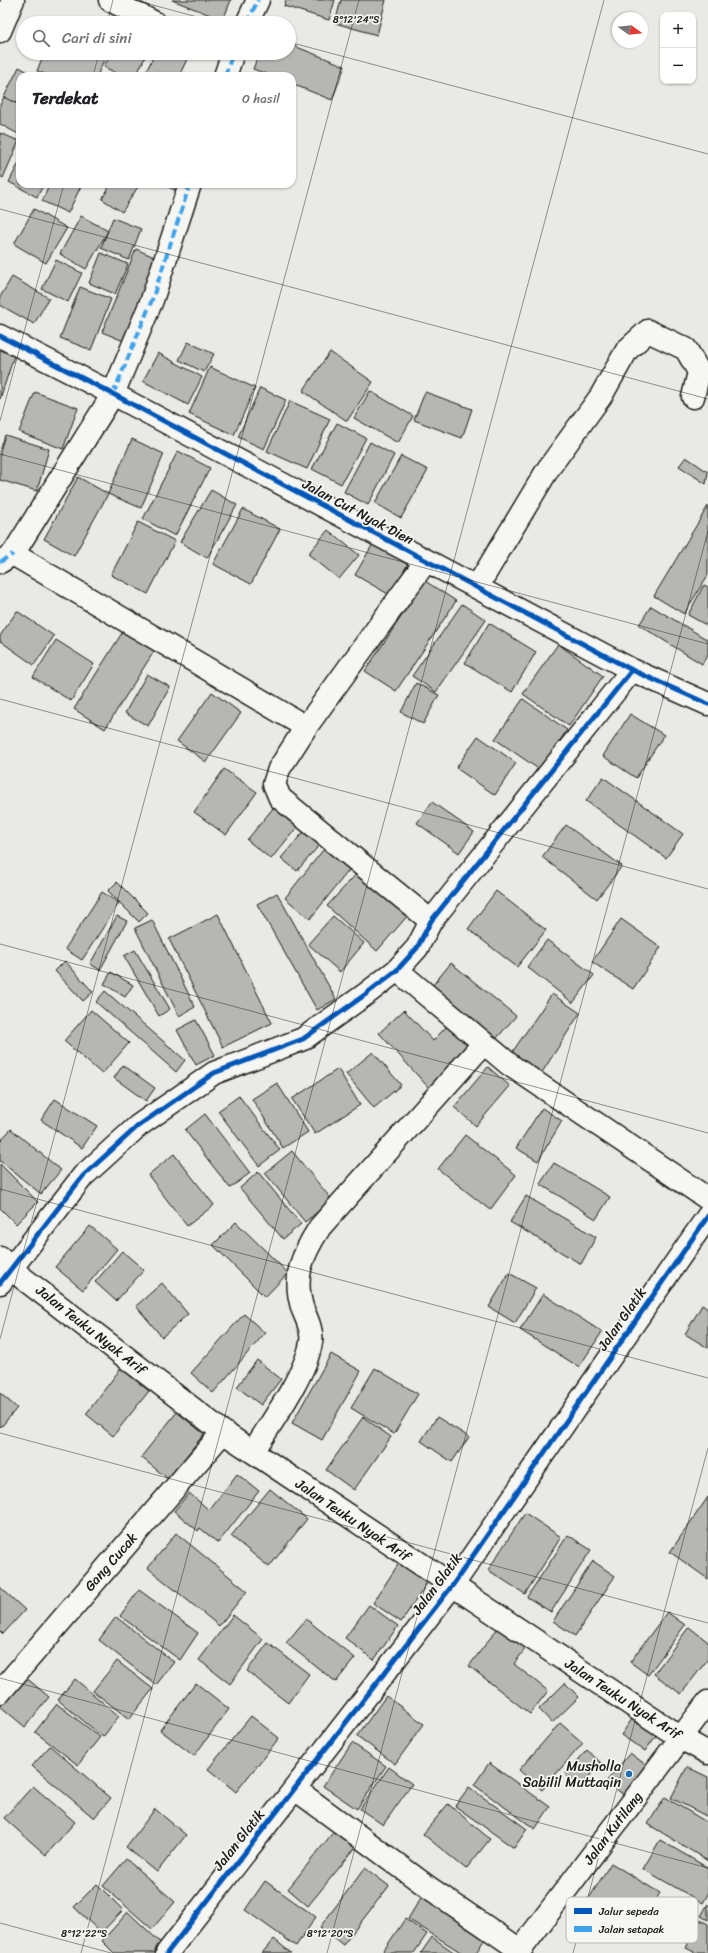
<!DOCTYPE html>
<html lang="id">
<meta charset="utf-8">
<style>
body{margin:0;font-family:Sriracha,sans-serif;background:#f6f6f6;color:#202124}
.controls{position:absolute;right:12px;top:12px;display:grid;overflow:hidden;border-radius:8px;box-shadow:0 1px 3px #0004}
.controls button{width:36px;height:36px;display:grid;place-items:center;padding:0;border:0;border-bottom:1px solid #e0e0e0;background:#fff;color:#202124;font:20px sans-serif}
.compass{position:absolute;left:612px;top:12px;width:36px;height:36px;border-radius:50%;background:#fff;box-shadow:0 1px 3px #0004;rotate:105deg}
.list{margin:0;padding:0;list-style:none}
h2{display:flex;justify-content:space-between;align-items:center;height:52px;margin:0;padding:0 16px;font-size:17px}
h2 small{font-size:13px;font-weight:400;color:#757577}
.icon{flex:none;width:22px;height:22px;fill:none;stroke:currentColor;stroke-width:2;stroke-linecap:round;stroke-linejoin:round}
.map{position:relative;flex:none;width:708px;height:1953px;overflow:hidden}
.search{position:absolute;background:#fff;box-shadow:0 1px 3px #0004;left:16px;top:16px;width:280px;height:44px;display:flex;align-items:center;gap:10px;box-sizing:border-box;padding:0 14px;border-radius:22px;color:#757577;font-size:15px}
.panel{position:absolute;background:#fff;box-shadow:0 1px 3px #0004;left:16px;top:72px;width:280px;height:116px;border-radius:12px}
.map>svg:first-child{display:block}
.building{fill:#b6b6b3;stroke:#1c1c1c}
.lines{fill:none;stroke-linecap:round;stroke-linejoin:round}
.minor-casing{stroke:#1c1c1c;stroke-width:25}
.tertiary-casing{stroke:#1c1c1c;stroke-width:25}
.minor{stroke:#f6f6f2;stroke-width:22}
.tertiary{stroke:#f6f6f2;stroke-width:22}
.quiet{stroke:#3da2ea;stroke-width:4;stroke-dasharray:8 4;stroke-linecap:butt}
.cycleway-casing{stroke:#f6f6f2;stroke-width:8}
.cycleway{stroke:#0057b8;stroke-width:5}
.ticks{fill:none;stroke:#1c1c1c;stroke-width:1;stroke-opacity:0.45}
.poi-dot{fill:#1f6fb2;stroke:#f6f6f2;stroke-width:1.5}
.labels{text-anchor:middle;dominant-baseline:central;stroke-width:3.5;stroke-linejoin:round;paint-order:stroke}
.street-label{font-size:14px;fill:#1c1c1c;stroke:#f6f6f2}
.poi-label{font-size:14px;fill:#1c1c1c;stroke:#f6f6f2;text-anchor:end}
.key{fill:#f6f6f2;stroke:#b5b5b2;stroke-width:1}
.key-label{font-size:11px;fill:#1c1c1c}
.ticks-label{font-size:10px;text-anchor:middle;fill:#1c1c1c;stroke:#f6f6f2;stroke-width:3.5;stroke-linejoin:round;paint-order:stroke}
</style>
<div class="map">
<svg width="708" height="1953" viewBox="0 0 708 1953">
<rect width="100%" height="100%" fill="#e9e9e5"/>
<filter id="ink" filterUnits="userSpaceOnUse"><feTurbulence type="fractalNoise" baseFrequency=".025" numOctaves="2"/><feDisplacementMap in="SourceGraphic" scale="8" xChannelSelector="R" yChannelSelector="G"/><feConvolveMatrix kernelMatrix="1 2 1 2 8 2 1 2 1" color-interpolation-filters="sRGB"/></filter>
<g filter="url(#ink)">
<path class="building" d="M 172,0 L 231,0 L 223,20 Z
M 286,0 L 335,0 L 329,20 L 284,6 Z
M 341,0 L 386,0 L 377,35 L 335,23 Z
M 289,44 L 345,66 L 332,100 L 292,84 L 292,76 L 272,76 L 253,69 L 259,53 L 289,53 Z
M 44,53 L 87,53 L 104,60 L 97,76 L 50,76 L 37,71 Z
M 111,53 L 147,53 L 136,76 L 122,76 L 104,67 Z
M 155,53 L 186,53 L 189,55 L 179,76 L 144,76 Z
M 19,67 L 36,76 L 20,76 L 20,105 L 4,97 Z
M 4,97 L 20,105 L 20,135 L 0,124 L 0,105 Z
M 0,133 L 19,141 L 3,178 L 0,176 Z
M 20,161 L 20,184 L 44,184 L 37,197 L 9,182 Z
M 50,184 L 82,184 L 68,213 L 42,201 Z
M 111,184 L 139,185 L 122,212 L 102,199 Z
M 162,184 L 183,184 L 179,192 Z
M 34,209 L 67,228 L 46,263 L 14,244 Z
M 81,216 L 108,231 L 86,269 L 60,254 Z
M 113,218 L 141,229 L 129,260 L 101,248 Z
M 136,249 L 161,260 L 126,342 L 102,332 Z
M 101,253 L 128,264 L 115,294 L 89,283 Z
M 56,260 L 82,273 L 68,302 L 42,289 Z
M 12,277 L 49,298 L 34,324 L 0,305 L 0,297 Z
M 80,287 L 111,299 L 91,350 L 60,338 Z
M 188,342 L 214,354 L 204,372 L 179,360 Z
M 0,346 L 16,350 L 0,399 Z
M 330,352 L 373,382 L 347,421 L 303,391 Z
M 158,353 L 202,377 L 188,405 L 143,381 Z
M 210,367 L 255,388 L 234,435 L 189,414 Z
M 260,388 L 286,400 L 264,449 L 238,437 Z
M 370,391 L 413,416 L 398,443 L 354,418 Z
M 35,392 L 78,408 L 63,449 L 19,432 Z
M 425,392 L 472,409 L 462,438 L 414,420 Z
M 290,401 L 330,419 L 307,469 L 267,451 Z
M 337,423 L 366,438 L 341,484 L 312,469 Z
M 5,435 L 49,449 L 37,491 L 0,480 L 0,451 Z
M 132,439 L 164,454 L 141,508 L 108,494 Z
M 370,442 L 394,455 L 368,505 L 344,492 Z
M 178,451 L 210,468 L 175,536 L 143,519 Z
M 401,456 L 428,470 L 401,518 L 375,503 Z
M 686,457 L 708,472 L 706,484 L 679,466 Z
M 78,477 L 108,494 L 74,556 L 44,539 Z
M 211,490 L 237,505 L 207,558 L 180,542 Z
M 708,506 L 708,575 L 684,614 L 654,596 Z
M 243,509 L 280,529 L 251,584 L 213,564 Z
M 138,522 L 175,541 L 148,594 L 111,575 Z
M 328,530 L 359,555 L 339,579 L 308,554 Z
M 374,542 L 409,562 L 390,595 L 355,575 Z
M 425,581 L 456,601 L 396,691 L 365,671 Z
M 704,585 L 708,587 L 708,626 L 688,615 Z
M 462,604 L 486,620 L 436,692 L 412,676 Z
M 651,606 L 708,640 L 708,654 L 702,664 L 639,625 Z
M 17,611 L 54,636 L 34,665 L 0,641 L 0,636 Z
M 489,623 L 536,652 L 512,692 L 465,663 Z
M 127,625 L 158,645 L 105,729 L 74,709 Z
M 56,640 L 94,664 L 71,701 L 33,677 Z
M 558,644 L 603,676 L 569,726 L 523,694 Z
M 147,674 L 170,687 L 148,726 L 125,713 Z
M 416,683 L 439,695 L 423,724 L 401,712 Z
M 212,692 L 241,713 L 206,762 L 177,741 Z
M 523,699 L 567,730 L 540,770 L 495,739 Z
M 630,714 L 664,735 L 636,778 L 603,756 Z
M 478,736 L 516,763 L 495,795 L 456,768 Z
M 224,769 L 257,792 L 226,835 L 194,812 Z
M 603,777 L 683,834 L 666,858 L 586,801 Z
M 432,802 L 474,832 L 459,853 L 417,823 Z
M 274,807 L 298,826 L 271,859 L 247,840 Z
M 566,825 L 622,866 L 597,899 L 542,857 Z
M 306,829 L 322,842 L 297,871 L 281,858 Z
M 327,845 L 353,865 L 310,919 L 285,898 Z
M 360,870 L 409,914 L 377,951 L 327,906 Z
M 117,882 L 148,913 L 139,922 L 108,891 Z
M 496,891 L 546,930 L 517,967 L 468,929 Z
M 102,892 L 119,903 L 82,960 L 65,949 Z
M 277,893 L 336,999 L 317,1010 L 257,904 Z
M 218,914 L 272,1023 L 223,1047 L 169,939 Z
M 117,916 L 127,921 L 100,970 L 90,964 Z
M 333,916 L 364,943 L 340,972 L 308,944 Z
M 621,919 L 661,947 L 633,989 L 592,962 Z
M 152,920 L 195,1007 L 179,1016 L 135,928 Z
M 547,940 L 594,975 L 573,1003 L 527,967 Z
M 135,950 L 170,1009 L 159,1016 L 124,956 Z
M 65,961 L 93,992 L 83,1001 L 55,971 Z
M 451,963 L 516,1016 L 496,1039 L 432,986 Z
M 111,972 L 133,985 L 125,997 L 104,984 Z
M 105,991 L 185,1060 L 176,1072 L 96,1002 Z
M 552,994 L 580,1013 L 541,1074 L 511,1054 Z
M 91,1010 L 129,1043 L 102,1074 L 64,1041 Z
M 404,1010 L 433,1041 L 447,1026 L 467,1045 L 452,1061 L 454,1064 L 444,1075 L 429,1088 L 379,1033 Z
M 196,1020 L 215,1055 L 196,1065 L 177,1030 Z
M 373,1052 L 401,1085 L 374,1108 L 346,1074 Z
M 123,1065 L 155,1088 L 146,1101 L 114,1078 Z
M 488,1067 L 510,1086 L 476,1126 L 454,1107 Z
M 338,1069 L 360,1105 L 315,1134 L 292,1099 Z
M 277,1083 L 308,1132 L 283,1148 L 252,1099 Z
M 239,1096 L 280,1150 L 259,1166 L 218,1111 Z
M 55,1099 L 97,1126 L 82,1148 L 41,1120 Z
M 542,1108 L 562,1121 L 538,1161 L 516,1148 Z
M 205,1114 L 250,1173 L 230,1188 L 185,1130 Z
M 11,1129 L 61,1170 L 41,1194 L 0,1161 L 0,1141 Z
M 465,1135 L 516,1175 L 490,1210 L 438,1169 Z
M 292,1151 L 332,1200 L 305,1222 L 265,1173 Z
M 174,1154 L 214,1205 L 187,1226 L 148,1175 Z
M 554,1163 L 610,1197 L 596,1219 L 540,1184 Z
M 0,1164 L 38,1202 L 16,1224 L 0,1208 Z
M 258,1172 L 301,1224 L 283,1239 L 240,1188 Z
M 526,1196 L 596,1237 L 581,1264 L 510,1222 Z
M 236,1222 L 288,1273 L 265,1297 L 213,1245 Z
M 90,1226 L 117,1249 L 83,1290 L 55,1267 Z
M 122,1251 L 144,1270 L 116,1301 L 95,1282 Z
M 509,1273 L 536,1288 L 515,1323 L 489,1307 Z
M 162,1283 L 188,1314 L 162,1337 L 136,1306 Z
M 543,1294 L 602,1332 L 579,1367 L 520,1330 Z
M 702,1305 L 708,1309 L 708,1348 L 685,1334 Z
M 244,1314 L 265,1333 L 213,1393 L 191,1373 Z
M 331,1354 L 361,1371 L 322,1440 L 292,1423 Z
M 257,1360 L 281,1379 L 261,1405 L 237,1387 Z
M 121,1368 L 149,1391 L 113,1436 L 86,1414 Z
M 375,1368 L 418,1394 L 394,1434 L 351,1408 Z
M 0,1393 L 17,1408 L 1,1427 L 0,1426 Z
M 177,1412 L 204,1434 L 168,1479 L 141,1457 Z
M 363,1417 L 391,1437 L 354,1490 L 326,1470 Z
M 437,1417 L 469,1437 L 452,1462 L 421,1441 Z
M 237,1474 L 259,1491 L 218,1543 L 200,1528 L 198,1531 L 174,1511 L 189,1493 L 209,1510 Z
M 270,1489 L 307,1519 L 269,1567 L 231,1536 Z
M 708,1497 L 708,1579 L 670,1552 Z
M 525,1513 L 561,1537 L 525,1594 L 488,1570 Z
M 176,1533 L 247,1591 L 219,1626 L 148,1568 Z
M 568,1535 L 591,1550 L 551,1612 L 527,1597 Z
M 593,1561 L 615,1576 L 575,1636 L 553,1621 Z
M 399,1563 L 428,1582 L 401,1622 L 373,1603 Z
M 0,1587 L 25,1610 L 3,1634 L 0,1631 Z
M 139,1590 L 198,1633 L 180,1660 L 120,1616 Z
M 369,1605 L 398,1626 L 374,1660 L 345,1638 Z
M 667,1612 L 685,1625 L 648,1675 L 630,1662 Z
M 233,1615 L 263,1639 L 230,1684 L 199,1660 Z
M 116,1617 L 174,1662 L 156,1685 L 99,1640 Z
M 306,1619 L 355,1658 L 336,1682 L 286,1643 Z
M 501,1624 L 528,1645 L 514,1664 L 548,1691 L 530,1714 L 469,1666 Z
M 689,1627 L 708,1642 L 708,1659 L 681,1694 L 654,1674 Z
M 268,1643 L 309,1674 L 288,1703 L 247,1671 Z
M 117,1661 L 153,1689 L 129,1719 L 93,1691 Z
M 24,1676 L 49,1697 L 25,1727 L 0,1706 Z
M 75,1679 L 119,1716 L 103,1737 L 58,1700 Z
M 196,1683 L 229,1709 L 194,1756 L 160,1730 Z
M 565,1683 L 579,1697 L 552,1723 L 539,1709 Z
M 386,1696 L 424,1724 L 395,1764 L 357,1736 Z
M 57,1704 L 100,1737 L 78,1765 L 35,1732 Z
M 251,1716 L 279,1738 L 236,1792 L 208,1769 Z
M 634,1716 L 658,1733 L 645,1751 L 621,1735 Z
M 560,1723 L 583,1743 L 542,1790 L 519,1770 Z
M 352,1743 L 386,1766 L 357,1809 L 323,1786 Z
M 50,1746 L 111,1798 L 94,1818 L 32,1766 Z
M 587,1750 L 601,1763 L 579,1788 L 565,1775 Z
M 630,1753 L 650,1768 L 627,1797 L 606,1782 Z
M 489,1763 L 550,1807 L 535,1829 L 474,1785 Z
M 389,1767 L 412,1784 L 383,1825 L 360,1809 Z
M 687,1767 L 708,1777 L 708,1817 L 671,1798 Z
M 33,1786 L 75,1822 L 46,1855 L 4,1818 Z
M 469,1787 L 527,1829 L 514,1848 L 455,1806 Z
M 665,1797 L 708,1823 L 708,1861 L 648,1824 Z
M 448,1804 L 490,1839 L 466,1869 L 423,1834 Z
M 155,1809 L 186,1835 L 157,1872 L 126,1847 Z
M 335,1830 L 356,1847 L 308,1906 L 288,1889 Z
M 660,1840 L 708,1868 L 708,1894 L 703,1903 L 643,1869 Z
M 126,1859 L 175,1902 L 152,1929 L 103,1886 Z
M 611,1863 L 660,1893 L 635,1934 L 586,1903 Z
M 365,1868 L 389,1886 L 343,1945 L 320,1927 Z
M 265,1881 L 316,1917 L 296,1946 L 245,1910 Z
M 97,1884 L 123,1910 L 101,1933 L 74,1907 Z
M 425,1891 L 489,1932 L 476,1953 L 462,1953 L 408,1919 Z
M 708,1904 L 708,1920 L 701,1916 Z
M 128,1912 L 162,1944 L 154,1953 L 114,1953 L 102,1941 Z
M 405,1919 L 427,1934 L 414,1953 L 382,1953 Z
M 700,1920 L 708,1924 L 708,1953 L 696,1953 L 686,1948 Z
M 432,1937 L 455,1953 L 421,1953 Z
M 274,1939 L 291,1953 L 262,1953 Z"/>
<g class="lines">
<defs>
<path id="minor" d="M 110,0 L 155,23
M 247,23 L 258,0
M 225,76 L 233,53
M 0,336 L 113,394 L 632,670 L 708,704
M 13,554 L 306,727
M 426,561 L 306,727 L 279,769 L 274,784 L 280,798 L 431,921
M 0,562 L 13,554 L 113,394 L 152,300 L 190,184
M 477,587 L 548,469 L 601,396 L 627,350 L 648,331 L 686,349 L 699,372 L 693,397
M 397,970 L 510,1065 L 708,1199
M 0,1258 L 11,1269 L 223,1432 L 681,1738 L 708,1753
M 0,1283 L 83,1176 L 138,1126 L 214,1073 L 303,1039 L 366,994 L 397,970 L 417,948 L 431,921 L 632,670
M 253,1452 C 270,1424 307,1373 311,1342 C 313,1332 307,1319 303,1310 C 292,1277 302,1255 320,1227 L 484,1043
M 0,1692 L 223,1432
M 295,1789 L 428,1887 L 520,1950
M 167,1953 L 452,1586 L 708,1216
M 518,1953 L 708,1702"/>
<path id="tertiary" d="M 0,31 L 13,0"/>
</defs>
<use href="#minor" class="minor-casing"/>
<use href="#tertiary" class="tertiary-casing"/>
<use href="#minor" class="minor"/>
<use href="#tertiary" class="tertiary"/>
<path class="quiet" d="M 247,23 L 258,0
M 225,76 L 233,53
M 113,394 L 152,300 L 190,184
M 0,562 L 13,554"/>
<defs>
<path id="cycleway" d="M 0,336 L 113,394 L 632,670 L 708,704
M 0,1283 L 83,1176 L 138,1126 L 214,1073 L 303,1039 L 366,994 L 397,970 L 417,948 L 431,921 L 632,670
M 167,1953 L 452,1586 L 708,1216"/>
</defs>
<use href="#cycleway" class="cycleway-casing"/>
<use href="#cycleway" class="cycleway"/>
</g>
</g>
<path class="ticks" d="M 134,0 L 220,23M 107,23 L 113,0M 289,42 L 708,154M 93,76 L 99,53M 0,209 L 708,399M 0,421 L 64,184M 0,454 L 708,644M 0,699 L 708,889M 0,944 L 708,1133M 0,1189 L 708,1378M 0,1339 L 359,0M 0,1433 L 708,1623M 0,1678 L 708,1868M 0,1923 L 111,1953M 81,1953 L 604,0M 327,1953 L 708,531M 573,1953 L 708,1448"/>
<circle class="poi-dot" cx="629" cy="1774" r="4"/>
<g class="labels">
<g class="street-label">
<text transform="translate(358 512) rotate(28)">Jalan Cut Nyak Dien</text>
<text transform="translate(622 1319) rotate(-55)">Jalan Glatik</text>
<text transform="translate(91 1330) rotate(38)">Jalan Teuku Nyak Arif</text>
<text transform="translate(353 1520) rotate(34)">Jalan Teuku Nyak Arif</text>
<text transform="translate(111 1562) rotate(-49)">Gang Cucak</text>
<text transform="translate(437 1584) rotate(-53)">Jalan Glatik</text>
<text transform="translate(623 1699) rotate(33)">Jalan Teuku Nyak Arif</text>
<text transform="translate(613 1828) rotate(-53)">Jalan Kutilang</text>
<text transform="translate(239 1840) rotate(-52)">Jalan Glatik</text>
</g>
<g class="poi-label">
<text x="621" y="1766">Musholla<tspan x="621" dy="16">Sabilil Muttaqin</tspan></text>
</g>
</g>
<rect x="566" y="1897" width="132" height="46" rx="6" class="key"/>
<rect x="574" y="1908" width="18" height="6" fill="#0057b8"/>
<rect x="574" y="1926" width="18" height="6" fill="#3da2ea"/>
<g class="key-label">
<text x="599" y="1915">Jalur sepeda</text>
<text x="599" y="1933">Jalan setapak</text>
</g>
<g class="ticks-label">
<text x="356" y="23">8°12'24"S</text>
<text x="84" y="1937">8°12'22"S</text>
<text x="330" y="1937">8°12'20"S</text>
</g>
</svg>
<div class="controls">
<button>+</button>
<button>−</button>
</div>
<svg class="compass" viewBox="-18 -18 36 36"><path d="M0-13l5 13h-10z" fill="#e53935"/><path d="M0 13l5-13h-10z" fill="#757577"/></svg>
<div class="search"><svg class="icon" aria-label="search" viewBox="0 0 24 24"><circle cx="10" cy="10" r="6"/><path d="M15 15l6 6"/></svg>Cari di sini</div>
<section class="panel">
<h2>Terdekat<small>0 hasil</small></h2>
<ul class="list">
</ul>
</section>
</div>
